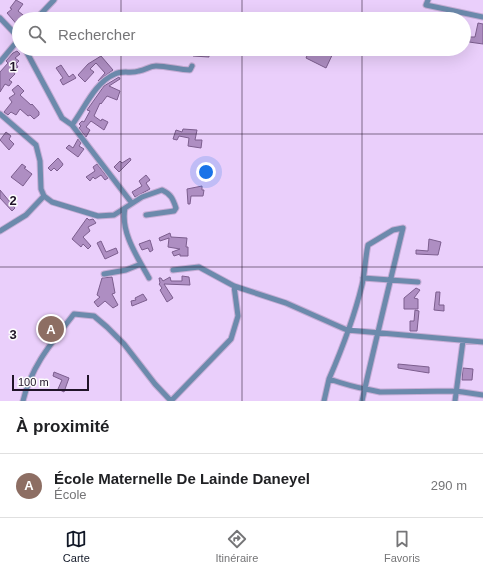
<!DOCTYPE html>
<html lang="fr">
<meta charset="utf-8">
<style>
body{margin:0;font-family:Arial,sans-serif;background:#f2f2f2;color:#202124}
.scale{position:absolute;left:12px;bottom:10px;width:77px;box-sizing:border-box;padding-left:4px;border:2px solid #201428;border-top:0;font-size:11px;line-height:14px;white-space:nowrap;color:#201428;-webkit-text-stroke:3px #fcfcfc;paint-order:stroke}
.you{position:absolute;left:206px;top:172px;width:14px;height:14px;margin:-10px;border:3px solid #fff;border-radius:50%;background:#1a73e8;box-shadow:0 0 0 6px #1a73e833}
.badge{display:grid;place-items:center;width:26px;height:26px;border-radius:50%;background:#111827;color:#fff;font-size:13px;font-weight:700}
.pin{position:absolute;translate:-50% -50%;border:2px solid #fff;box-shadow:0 1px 4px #0006}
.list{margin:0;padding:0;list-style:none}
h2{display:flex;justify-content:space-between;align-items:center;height:52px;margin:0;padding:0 16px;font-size:17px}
h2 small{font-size:13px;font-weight:400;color:#757577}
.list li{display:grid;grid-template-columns:26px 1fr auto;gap:12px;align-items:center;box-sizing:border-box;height:64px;padding:0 16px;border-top:1px solid #e0e0e0}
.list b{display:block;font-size:15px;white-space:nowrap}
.list p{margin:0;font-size:13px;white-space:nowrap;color:#757577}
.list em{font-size:13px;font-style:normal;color:#757577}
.icon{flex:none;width:22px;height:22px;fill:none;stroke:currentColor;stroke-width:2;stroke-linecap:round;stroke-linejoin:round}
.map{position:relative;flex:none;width:483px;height:401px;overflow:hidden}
.search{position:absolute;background:#fff;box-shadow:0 4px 16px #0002;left:12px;right:12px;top:12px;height:44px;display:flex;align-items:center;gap:10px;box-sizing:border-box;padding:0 14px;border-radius:22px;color:#757577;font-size:15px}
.sheet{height:116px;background:#fff}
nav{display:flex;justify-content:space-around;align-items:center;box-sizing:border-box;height:56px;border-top:1px solid #e0e0e0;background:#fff;font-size:11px;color:#757577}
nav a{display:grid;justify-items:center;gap:2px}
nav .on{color:#111827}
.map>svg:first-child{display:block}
.building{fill:#ae8ec2;stroke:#7c5e8e}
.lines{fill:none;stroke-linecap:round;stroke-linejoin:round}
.street-casing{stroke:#c6add5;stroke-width:7}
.street{stroke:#6c8aac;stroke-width:5}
.grid{fill:none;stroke:#201428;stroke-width:1;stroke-opacity:0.55}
.grid-label{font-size:13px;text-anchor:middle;font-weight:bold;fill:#201428;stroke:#fcfcfc;stroke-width:3;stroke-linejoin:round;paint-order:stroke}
</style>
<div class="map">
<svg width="483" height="401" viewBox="0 0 483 401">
<rect width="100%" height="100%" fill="#eacffb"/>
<path class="building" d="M 16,0 L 23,4 L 18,11 L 28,19 L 19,19 L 19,27 L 7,13 L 12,9 L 10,8 Z
M 478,23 L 483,24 L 483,44 L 469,42 L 469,37 L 475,37 Z
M 193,49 L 209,49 L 209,57 L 193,56 Z
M 310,49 L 335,49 L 326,68 L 306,58 Z
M 17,51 L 20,54 L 15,58 L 19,61 L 16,64 L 18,67 L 13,71 L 15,74 L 9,80 L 12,82 L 9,86 L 5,84 L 0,92 L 0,72 L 8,63 L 6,61 L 13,53 Z
M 101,56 L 113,70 L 98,81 L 105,73 L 96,63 L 90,69 L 94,72 L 85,82 L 78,75 L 88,64 Z
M 61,65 L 69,77 L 73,74 L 76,78 L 63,85 L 60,80 L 63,78 L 56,68 Z
M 119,77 L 120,79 L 109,86 L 120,91 L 117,100 L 107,96 L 101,104 L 100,103 L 94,116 L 101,121 L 102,119 L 108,122 L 104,130 L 91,121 L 86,127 L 90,130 L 86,137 L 79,128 L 81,126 L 79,124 L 82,121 L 84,122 L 90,111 L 87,110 L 104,86 Z
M 18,85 L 24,91 L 20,95 L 31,105 L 32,104 L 39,112 L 39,115 L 34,119 L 30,115 L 28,116 L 20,109 L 16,115 L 11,112 L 8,115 L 4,112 L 12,102 L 9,98 L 15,94 L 12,90 Z
M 183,129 L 197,130 L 195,140 L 202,140 L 201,148 L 188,146 L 189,138 L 179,136 L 177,140 L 173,139 L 176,130 L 182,132 Z
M 6,132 L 11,136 L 9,139 L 14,144 L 9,150 L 0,140 Z
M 78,139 L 81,143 L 79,146 L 84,149 L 78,157 L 66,148 L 69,145 L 73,148 Z
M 58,158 L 63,164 L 62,166 L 57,171 L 54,168 L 51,171 L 48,168 Z
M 130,158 L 131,160 L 119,172 L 114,167 L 120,161 L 122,163 Z
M 22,164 L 26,167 L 24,168 L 32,174 L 23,186 L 11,177 Z
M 97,164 L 108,178 L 105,180 L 101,175 L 95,179 L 93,177 L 90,181 L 86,177 L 95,171 L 93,167 Z
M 146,175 L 150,180 L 146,183 L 150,189 L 135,197 L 132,192 L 142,186 L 139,181 Z
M 202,186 L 202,190 L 204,190 L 203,196 L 191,196 L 190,204 L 188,204 L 187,189 Z
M 0,190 L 15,208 L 12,211 L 0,198 Z
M 87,218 L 89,220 L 93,219 L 96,223 L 88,227 L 90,231 L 83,237 L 91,246 L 88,249 L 83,244 L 81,247 L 72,239 Z
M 170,233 L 171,237 L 187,238 L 186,247 L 188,247 L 188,256 L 180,256 L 180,254 L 174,256 L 172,252 L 180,249 L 168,247 L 169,238 L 160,241 L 159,238 Z
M 429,239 L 441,242 L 438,255 L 416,254 L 416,250 L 428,251 Z
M 150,240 L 153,250 L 150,252 L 148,248 L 142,250 L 139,244 Z
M 101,241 L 106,252 L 116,248 L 118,253 L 105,259 L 97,243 Z
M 182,276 L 189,277 L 190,285 L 164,284 L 173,298 L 167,302 L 160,290 L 162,288 L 159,284 L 160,283 L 159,278 L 161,278 L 163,281 L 170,277 L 171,281 L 182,281 Z
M 112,277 L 115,293 L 112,294 L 118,305 L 113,308 L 105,301 L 98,307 L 94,302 L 100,297 L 97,295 L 102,278 Z
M 416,288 L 420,290 L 414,298 L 418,299 L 418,309 L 404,309 L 404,298 Z
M 436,292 L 440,292 L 439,305 L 444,305 L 444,311 L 434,310 Z
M 143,294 L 147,300 L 132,306 L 131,301 L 136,300 L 135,298 Z
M 415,310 L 419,311 L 417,331 L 410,331 L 410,321 L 414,321 Z
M 398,364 L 429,367 L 429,373 L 398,368 Z
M 463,368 L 473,369 L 472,380 L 462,380 Z
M 54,372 L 69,378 L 64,392 L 58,389 L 62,380 L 53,376 Z"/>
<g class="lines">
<defs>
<path id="street" d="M 428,0 L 426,5 L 483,17
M 0,18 L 19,38
M 36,19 L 54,0
M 25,49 L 62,118 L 72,125 L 131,202
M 0,62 L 19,39
M 0,114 L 36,145 L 40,161 L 41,189 L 44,196 L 52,202 L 98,216 L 114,215 L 125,208
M 72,125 C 85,108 94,83 115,74 C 123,70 131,74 139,71 C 146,70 149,66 156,66 C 168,66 179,70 190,70 L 192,66
M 146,215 L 174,211 L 176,208 C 173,199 171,194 162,190 L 142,197 L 125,208 C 120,232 138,258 149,278
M 0,231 L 26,215 L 44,196
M 173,270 L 199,267 L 234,286 L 286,303 L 347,330 L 483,342
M 104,274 L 126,270 L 141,264
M 363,278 L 418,282
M 23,401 C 31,366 53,341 74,314 L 94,316 L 107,327 L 124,344 L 155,384 L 171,401
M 171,401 L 231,339 L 238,316 L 234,286
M 324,401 L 329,379
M 362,401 C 375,343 389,286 403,228 L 393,230 L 368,245 C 365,259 365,273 362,285 C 354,318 342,349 329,379 C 341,383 353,387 366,389 L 380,392 L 456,391 L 483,395
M 455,401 L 463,341"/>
</defs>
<use href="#street" class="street-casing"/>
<use href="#street" class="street"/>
</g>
<path class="grid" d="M 121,0 L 121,19M 242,0 L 242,19M 362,0 L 362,19M 121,49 L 121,401M 242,49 L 242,401M 362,49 L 362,401M 0,134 L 483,134M 0,267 L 483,267"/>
<g class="grid-label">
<text x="13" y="71">1</text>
<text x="13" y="205">2</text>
<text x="13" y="339">3</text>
</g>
</svg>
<div class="scale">100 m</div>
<div class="you"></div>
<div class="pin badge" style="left:51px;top:329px;background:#8d6e63">A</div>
<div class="search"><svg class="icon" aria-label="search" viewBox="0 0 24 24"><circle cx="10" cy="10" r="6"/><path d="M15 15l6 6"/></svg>Rechercher</div>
</div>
<section class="sheet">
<h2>À proximité<small></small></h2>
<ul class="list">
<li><span class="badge" style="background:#8d6e63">A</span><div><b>École Maternelle De Lainde Daneyel</b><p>École</p></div><em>290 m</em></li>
</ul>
</section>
<nav>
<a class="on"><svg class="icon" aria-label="map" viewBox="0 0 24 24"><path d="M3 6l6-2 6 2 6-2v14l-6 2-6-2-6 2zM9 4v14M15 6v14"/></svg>Carte</a>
<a><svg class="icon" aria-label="directions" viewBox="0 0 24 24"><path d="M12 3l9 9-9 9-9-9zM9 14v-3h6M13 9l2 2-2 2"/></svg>Itinéraire</a>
<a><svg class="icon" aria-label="saved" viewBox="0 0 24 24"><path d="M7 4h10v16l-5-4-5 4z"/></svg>Favoris</a>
</nav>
